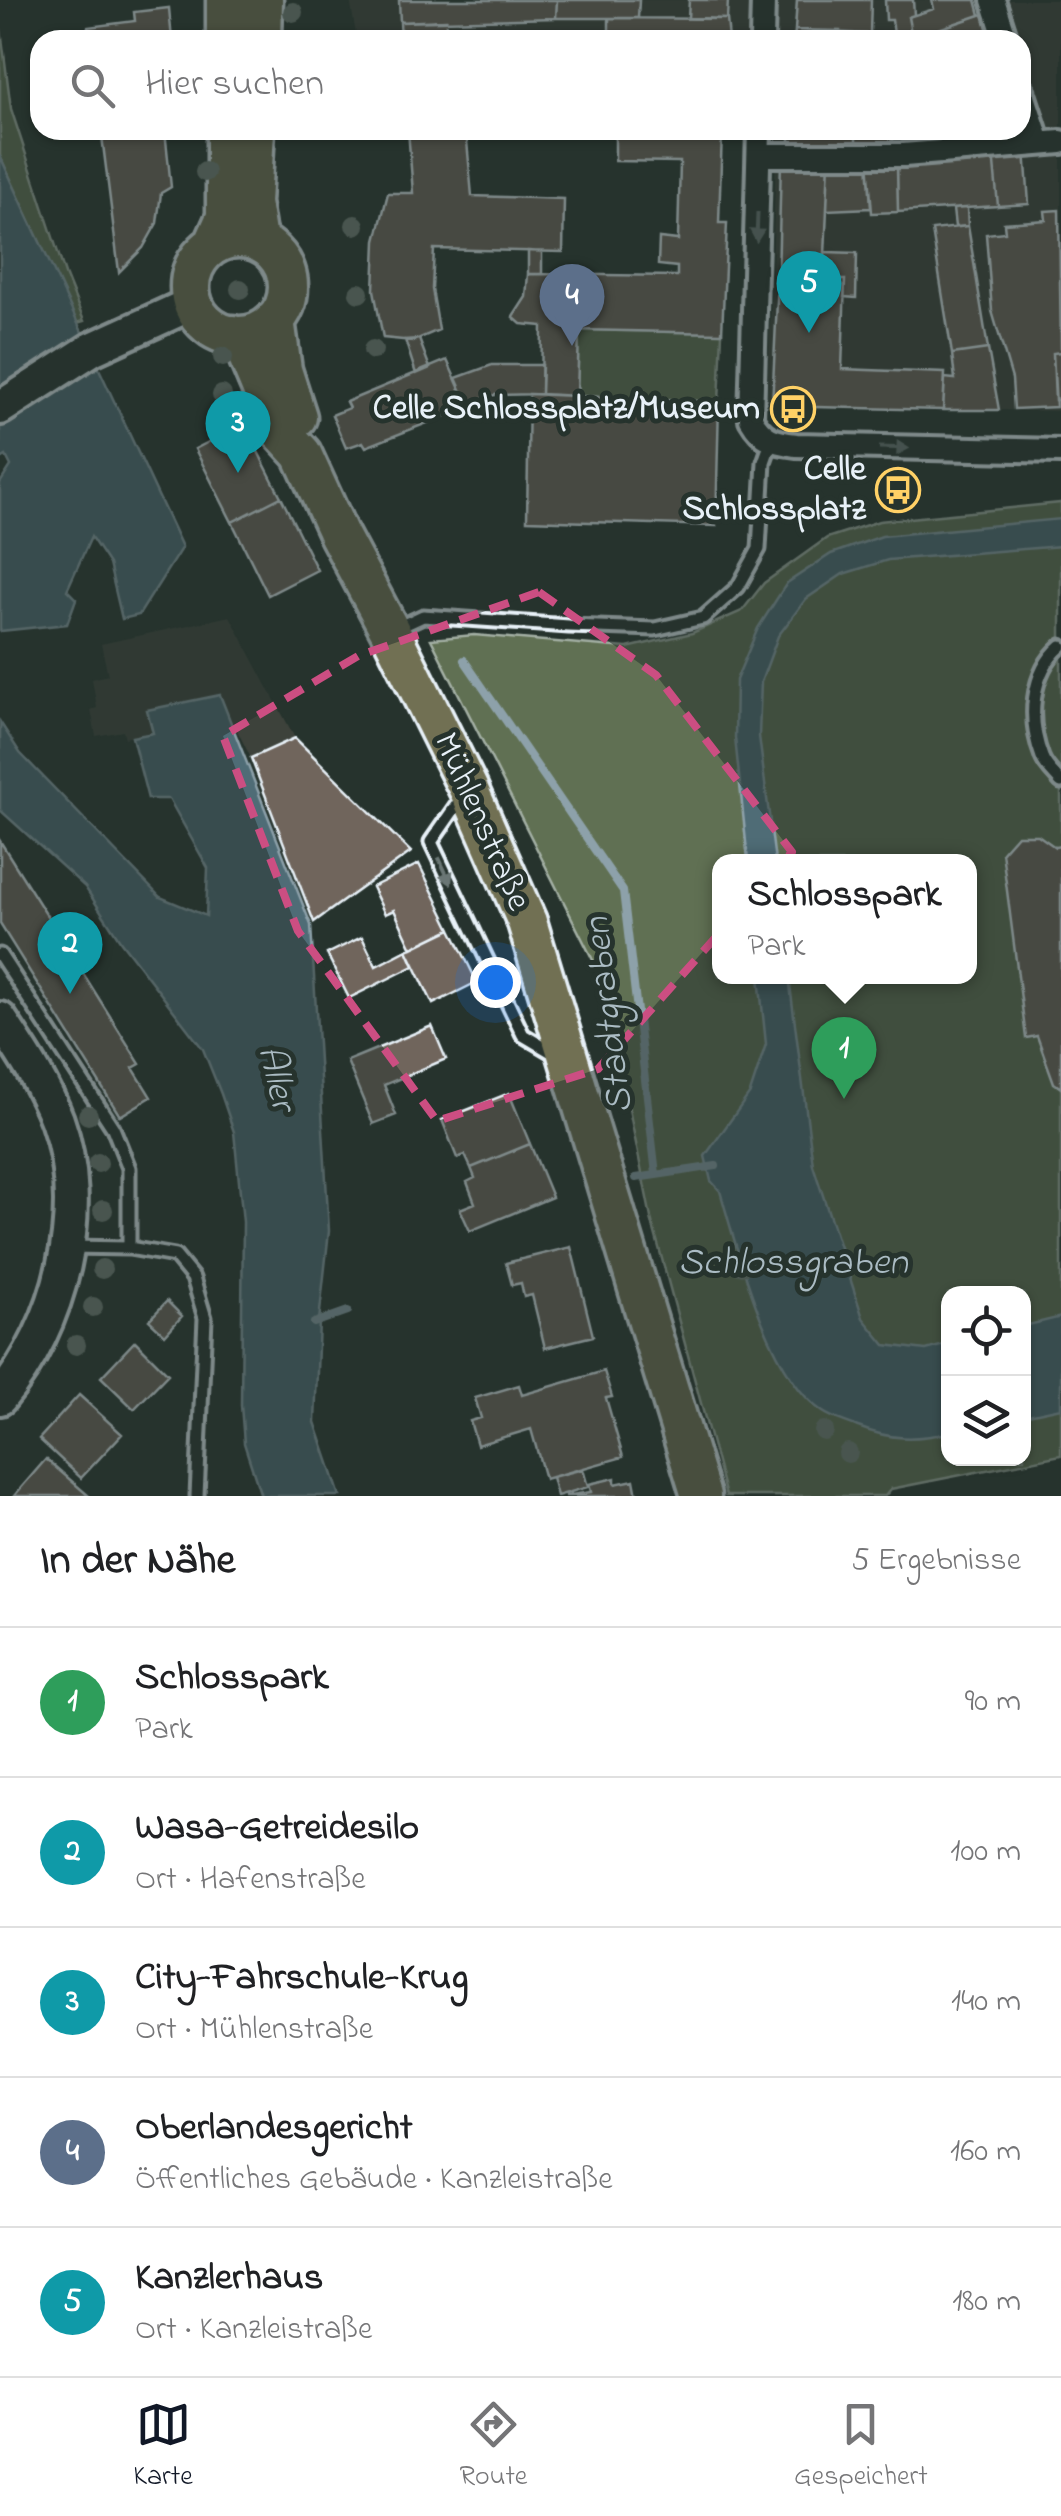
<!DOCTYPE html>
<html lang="de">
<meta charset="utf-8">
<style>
body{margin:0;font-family:"Indie Flower",sans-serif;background:#f2f2f2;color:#202124}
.controls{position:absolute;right:30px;bottom:30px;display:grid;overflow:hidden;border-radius:20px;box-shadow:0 2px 8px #0004}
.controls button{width:90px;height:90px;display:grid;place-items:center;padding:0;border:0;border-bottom:2px solid #e0e0e0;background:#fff;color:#202124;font:50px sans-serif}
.you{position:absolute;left:495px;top:982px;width:35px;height:35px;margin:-25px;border:8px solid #fff;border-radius:50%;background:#1a73e8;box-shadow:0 0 0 15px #1a73e833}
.badge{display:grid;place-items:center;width:65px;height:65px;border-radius:50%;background:#111827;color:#fff;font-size:32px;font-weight:700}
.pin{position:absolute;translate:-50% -82px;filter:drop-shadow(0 2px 5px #0008)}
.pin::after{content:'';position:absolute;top:52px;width:35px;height:30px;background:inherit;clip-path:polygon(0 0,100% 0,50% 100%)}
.popup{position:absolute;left:712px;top:854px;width:265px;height:130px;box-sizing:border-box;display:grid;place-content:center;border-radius:20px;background:#fff;filter:drop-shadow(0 2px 8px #0005);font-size:32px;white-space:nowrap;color:#757577}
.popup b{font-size:38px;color:#202124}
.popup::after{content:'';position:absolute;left:50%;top:100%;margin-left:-20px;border:20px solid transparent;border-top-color:#fff}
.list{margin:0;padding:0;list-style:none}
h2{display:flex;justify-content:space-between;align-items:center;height:130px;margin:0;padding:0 40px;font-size:42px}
h2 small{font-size:32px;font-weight:400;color:#757577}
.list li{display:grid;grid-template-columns:65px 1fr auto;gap:30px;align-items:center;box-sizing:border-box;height:150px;padding:0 40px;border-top:2px solid #e0e0e0}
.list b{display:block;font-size:38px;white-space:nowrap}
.list p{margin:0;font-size:32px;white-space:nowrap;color:#757577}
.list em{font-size:32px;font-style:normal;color:#757577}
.icon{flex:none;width:55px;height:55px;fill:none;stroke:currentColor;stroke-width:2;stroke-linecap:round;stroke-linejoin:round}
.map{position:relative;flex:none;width:1061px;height:1496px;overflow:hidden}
.search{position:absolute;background:#fff;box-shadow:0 2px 8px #0004;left:30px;right:30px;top:30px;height:110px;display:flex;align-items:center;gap:25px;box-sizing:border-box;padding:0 35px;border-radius:30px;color:#757577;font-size:38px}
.sheet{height:880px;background:#fff}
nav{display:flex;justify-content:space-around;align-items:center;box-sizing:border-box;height:140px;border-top:2px solid #e0e0e0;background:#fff;font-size:28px;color:#757577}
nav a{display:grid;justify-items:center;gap:5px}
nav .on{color:#111827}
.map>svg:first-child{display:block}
.built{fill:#3c423b}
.green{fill:#607052;stroke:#a4b0a5;stroke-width:2.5;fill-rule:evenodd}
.water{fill:#506c76;stroke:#8da1aa;stroke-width:2.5}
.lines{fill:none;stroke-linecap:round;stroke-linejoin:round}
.stream{stroke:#8da1aa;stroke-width:8}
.building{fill:#70655b;stroke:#e8f1f8;stroke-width:2.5}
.lane-casing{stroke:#e8f1f8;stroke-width:19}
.street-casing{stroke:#e8f1f8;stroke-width:30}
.secondary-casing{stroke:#e8f1f8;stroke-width:40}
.primary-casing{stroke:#e8f1f8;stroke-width:45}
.lane{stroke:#26332d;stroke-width:11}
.street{stroke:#26332d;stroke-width:22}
.secondary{stroke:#26332d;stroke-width:32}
.primary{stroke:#716f52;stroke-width:38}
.tree{fill:#737f78}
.oneway{fill:#6a7674}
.marked{fill:none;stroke:#cc4e82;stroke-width:8;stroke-dasharray:20 12;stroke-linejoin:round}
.labels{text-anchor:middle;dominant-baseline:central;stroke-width:10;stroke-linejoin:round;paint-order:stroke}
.poi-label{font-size:35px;font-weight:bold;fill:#e8f1f8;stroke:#26332d;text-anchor:end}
.street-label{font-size:35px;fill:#e8f1f8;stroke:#26332d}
.water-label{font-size:38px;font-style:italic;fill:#abbcc4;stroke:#26332d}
</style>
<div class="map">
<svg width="1061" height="1496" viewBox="0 0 1061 1496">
<rect width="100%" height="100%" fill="#26332d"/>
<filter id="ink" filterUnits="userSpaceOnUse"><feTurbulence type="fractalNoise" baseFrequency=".01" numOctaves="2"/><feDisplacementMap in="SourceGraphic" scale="20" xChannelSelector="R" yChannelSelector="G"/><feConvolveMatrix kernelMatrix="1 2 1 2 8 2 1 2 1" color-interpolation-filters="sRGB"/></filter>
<g filter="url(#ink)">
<path class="built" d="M 350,0 L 1061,0 L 1061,411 L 767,407 L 777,130 L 1021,130 L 1021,40 L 357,40 Z
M 230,616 L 295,738 L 251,758 L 219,695 L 147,710 L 151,732 L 125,738 L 123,731 L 96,736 L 91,710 L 97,708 L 92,679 L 108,675 L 101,644 Z"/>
<path class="green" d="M 0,22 L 11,109 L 65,274 L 84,321 L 77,323 L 0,156 Z
M 579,330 L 722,333 L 719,402 L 577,396 Z
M 1061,503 L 1061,1455 L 891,1489 L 885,1496 L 726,1496 L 651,1218 L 603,980 L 431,639 L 474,635 L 627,648 L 692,633 L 742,611 L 764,583 L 827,538 L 879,521 ZM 719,862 L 969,862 L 969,976 L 719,976 ZM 948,1294 L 1024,1294 L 1024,1458 L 948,1458 Z"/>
<path class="water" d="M 0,156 L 182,547 L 139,615 L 122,619 L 109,564 L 91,537 L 67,590 L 76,599 L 67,624 L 0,631 L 0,483 L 11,466 L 6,456 L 1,459 L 0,451 Z
M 1061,519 L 1061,546 L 888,560 L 843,574 L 806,599 L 778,636 L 761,682 L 759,736 L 775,861 L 748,861 L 735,738 L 736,680 L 758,628 L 787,583 L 831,554 L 882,536 Z
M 220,695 L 311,925 L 329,1231 L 319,1321 L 315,1422 L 340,1496 L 261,1496 L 244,1443 L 241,1405 L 243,1222 L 234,1132 L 221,1094 L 203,1049 L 121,942 L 85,887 L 0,810 L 0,722 L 20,753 L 160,897 L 206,916 L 208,868 L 169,799 L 148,799 L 132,737 L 153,733 L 147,710 Z
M 759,977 L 789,977 L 813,1165 L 863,1318 L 885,1345 L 926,1350 L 948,1344 L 948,1433 C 914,1440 891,1440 858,1427 C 847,1422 833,1419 823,1412 C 768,1375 738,1252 720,1191 L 711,1181 L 705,1156 L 750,1093 L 766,1044 Z
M 1061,1317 L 1061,1408 L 1024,1416 L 1024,1326 Z"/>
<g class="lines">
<path class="stream" d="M 464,660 L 623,891 L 656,1174
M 636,1178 L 716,1166
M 314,1323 L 348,1311"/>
</g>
<path class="building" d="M 399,0 L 557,0 L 556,18 L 400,22 Z
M 557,0 L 639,0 L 638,18 L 556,18 Z
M 689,0 L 728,0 L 727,19 L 688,18 Z
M 797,0 L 871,0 L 870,34 L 795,30 Z
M 885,0 L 913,0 L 914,15 L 908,17 L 912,38 L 895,40 L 892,20 L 886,20 Z
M 932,0 L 976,0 L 980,15 L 912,38 L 908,17 L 934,9 Z
M 169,8 L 172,40 L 90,40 L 88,27 L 135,21 L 134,12 Z
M 983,14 L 990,39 L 942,40 L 939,29 Z
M 609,18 L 727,19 L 729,40 L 609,40 Z
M 446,20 L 446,40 L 401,40 L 400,22 Z
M 795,30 L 840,31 L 839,40 L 794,40 Z
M 94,130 L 165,130 L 171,187 L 161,193 L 157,223 L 143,248 L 119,272 L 102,136 L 94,136 Z
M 408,130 L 466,130 L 472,196 L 564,199 L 563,252 L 434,249 L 432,289 L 439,330 L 413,341 L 383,338 L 374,290 L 376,241 L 388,193 L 413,193 Z
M 615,130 L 722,130 L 719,223 L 727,223 L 722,333 L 579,330 L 577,396 L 541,394 L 542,326 L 521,324 L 513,317 L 526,297 L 528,274 L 677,276 L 677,267 L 658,265 L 659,238 L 678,240 L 680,162 L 615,161 Z
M 790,130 L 856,130 L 856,151 L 790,151 Z
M 856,130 L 893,130 L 893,146 L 856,151 Z
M 902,130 L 947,130 L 947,144 L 904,146 Z
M 947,130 L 1017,130 L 1019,137 L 947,146 Z
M 1025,150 L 1029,204 L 998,206 L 993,152 Z
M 993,152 L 998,206 L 898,212 L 897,167 L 946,164 L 947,155 Z
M 897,159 L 898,212 L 872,213 L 868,161 Z
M 781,160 L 829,160 L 824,280 L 778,280 Z
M 829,160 L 868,161 L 871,208 L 827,210 Z
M 967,208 L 968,226 L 955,227 L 953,209 Z
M 1059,210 L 1061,352 L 1053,353 L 1056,407 L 1014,409 L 1012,379 L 992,311 L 986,234 L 1005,232 L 1004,223 L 1046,220 L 1045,211 Z
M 968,226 L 988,349 L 952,354 L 932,230 Z
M 528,251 L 542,252 L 542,274 L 528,274 Z
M 825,252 L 857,253 L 856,298 L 844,297 L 845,280 L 824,280 Z
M 778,280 L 845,280 L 842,369 L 945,373 L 943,410 L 772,406 Z
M 419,339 L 430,368 L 416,374 L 405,340 Z
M 988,349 L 999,410 L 943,410 L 945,378 L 955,379 L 952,354 Z
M 1061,352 L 1061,400 L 1055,400 L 1053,353 Z
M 447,360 L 468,407 L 366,447 L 363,442 L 346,448 L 332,415 L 349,408 L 346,402 Z
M 492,365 L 542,365 L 541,394 L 495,395 L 467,403 L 456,378 Z
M 529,394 L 719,402 L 716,526 L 527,520 Z
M 244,424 L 281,497 L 232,522 L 195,449 Z
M 281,497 L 317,570 L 268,595 L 232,522 Z
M 295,738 L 411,852 L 314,922 L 251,758 Z
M 1017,835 L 1038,835 L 1055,847 L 1061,846 L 1061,1088 L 1054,1083 L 1037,1036 L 1026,1038 L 1002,852 Z
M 0,841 L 140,1064 L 133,1068 L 151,1097 L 120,1116 L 0,924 Z
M 419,864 L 451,929 L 412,948 L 394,910 L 385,914 L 372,887 Z
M 451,929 L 477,982 L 433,1004 L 407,950 Z
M 362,937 L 376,966 L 407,950 L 414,966 L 349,998 L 327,954 Z
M 432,1026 L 446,1059 L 384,1085 L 396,1115 L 373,1124 L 347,1061 Z
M 509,1093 L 530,1144 L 471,1168 L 465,1155 L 457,1158 L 442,1120 Z
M 530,1144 L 552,1197 L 470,1231 L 460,1209 L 475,1203 L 467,1182 L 475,1178 L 471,1168 Z
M 571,1247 L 593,1336 L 545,1348 L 532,1295 L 524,1297 L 521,1283 L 512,1285 L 506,1263 Z
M 167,1301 L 182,1316 L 165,1335 L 149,1320 Z
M 135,1341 L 168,1374 L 134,1409 L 101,1377 Z
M 604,1371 L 612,1397 L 606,1398 L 623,1457 L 545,1479 L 531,1429 L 477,1445 L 470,1421 L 481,1418 L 475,1398 L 519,1385 L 522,1395 Z
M 79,1395 L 122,1434 L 81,1478 L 39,1439 Z
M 46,1459 L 89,1496 L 14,1496 Z
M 583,1469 L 588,1487 L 557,1496 L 552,1477 Z
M 615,1478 L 615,1484 L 634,1480 L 637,1496 L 565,1496 L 591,1492 L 589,1484 Z"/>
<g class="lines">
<defs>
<path id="lane" d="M 395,629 L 423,616 L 569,626 L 655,629 L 703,618 L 738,587 L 759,549 L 764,462 L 771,442
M 1061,646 C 1030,673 1028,720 1042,757 C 1045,766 1054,774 1061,782
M 463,796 L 431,842 L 523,1035 L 555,1054
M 0,955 L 113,1128 L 129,1168 L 129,1248 L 69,1247
M 129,1248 L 175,1256 L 193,1278 L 205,1318 L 197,1496"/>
<path id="street" d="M 993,0 L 1006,40
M 762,40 L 763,0
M 1021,88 L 1039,143
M 759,130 L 751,419 C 763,440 774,442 796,445 L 1061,451
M 759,155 L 904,155 L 1061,142"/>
<path id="secondary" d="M 0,408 L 92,349 L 193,303
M 0,1019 C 21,1051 43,1083 57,1120 C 90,1211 61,1325 0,1398"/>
<path id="primary" d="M 226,0 L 226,40
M 262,40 L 263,0
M 255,130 L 251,203 L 256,234
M190 287a49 49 0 1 1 98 0a49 49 0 1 1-98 0Z
M 214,244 L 226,217 L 226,130
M 275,320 L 282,370 L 297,417
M 233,335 L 247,354 L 278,428 L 302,454 L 339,535 L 390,631 L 468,788 L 527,922 L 701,1496"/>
</defs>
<use href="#lane" class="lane-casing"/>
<use href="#street" class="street-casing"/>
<use href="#secondary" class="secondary-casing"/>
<use href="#primary" class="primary-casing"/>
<use href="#lane" class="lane"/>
<use href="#street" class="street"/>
<use href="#secondary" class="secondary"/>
<use href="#primary" class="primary"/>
</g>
<g class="tree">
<circle cx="293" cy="12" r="10"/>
<circle cx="205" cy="172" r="10"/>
<circle cx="355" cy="225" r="10"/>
<circle cx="240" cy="289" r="10"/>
<circle cx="359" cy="293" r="10"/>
<circle cx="373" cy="350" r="10"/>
<circle cx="223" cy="357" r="10"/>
<circle cx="222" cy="395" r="10"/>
<circle cx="88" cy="1115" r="10"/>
<circle cx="98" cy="1163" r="10"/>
<circle cx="103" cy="1210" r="10"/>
<circle cx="742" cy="1266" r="10"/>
<circle cx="102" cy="1269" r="10"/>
<circle cx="93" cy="1307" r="10"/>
<circle cx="76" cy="1345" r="10"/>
<circle cx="824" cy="1431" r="10"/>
<circle cx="848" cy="1453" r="10"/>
</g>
<defs><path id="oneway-solid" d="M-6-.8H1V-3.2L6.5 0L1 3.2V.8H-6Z" transform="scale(2.5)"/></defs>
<g class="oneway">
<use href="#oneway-solid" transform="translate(757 227) rotate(92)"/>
<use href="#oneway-solid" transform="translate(894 448) rotate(2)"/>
<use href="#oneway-solid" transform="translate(445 871) rotate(65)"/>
</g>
</g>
<path d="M0 0H1061V1496H0ZM 539,592 L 656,675 L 792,852 L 598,1069 L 437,1121 L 298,931 L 223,736 L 358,656 Z" fill="#26332d" fill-opacity=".55" fill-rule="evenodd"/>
<path class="marked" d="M 539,592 L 656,675 L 792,852 L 598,1069 L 437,1121 L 298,931 L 223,736 L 358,656 Z"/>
<defs>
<symbol id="bus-ring" viewBox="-11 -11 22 22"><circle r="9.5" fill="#26332d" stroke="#ffd166" stroke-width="1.5"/><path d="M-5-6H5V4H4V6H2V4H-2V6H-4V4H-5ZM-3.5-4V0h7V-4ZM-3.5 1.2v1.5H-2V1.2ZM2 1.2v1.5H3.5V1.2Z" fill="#ffd166"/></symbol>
</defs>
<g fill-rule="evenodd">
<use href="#bus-ring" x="768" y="384" width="50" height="50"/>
<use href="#bus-ring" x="873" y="465" width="50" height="50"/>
</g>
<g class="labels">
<g class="poi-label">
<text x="760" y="409">Celle Schlossplatz/Museum</text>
<text x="866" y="470">Celle<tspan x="866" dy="40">Schlossplatz</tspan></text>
</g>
<g class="street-label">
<text transform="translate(481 822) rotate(66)">Mühlenstraße</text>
</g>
<g class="water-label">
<text transform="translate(610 1015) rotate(-97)">Stadtgraben</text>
<text transform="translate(275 1078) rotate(77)">Aller</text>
<text x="793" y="1264">Schlossgraben</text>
</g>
</g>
</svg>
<div class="controls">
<button><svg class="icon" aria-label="locate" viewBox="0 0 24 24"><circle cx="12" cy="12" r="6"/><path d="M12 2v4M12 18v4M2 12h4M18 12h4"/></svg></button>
<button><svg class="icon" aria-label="layers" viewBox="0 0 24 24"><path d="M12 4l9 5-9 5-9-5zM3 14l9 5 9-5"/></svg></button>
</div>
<div class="you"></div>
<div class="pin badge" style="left:844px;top:1099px;background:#2e9e5b">1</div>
<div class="popup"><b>Schlosspark</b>Park</div>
<div class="pin badge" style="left:70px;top:994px;background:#0f9aa8">2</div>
<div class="pin badge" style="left:238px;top:473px;background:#0f9aa8">3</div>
<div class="pin badge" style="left:572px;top:346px;background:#5c6f8a">4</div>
<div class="pin badge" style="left:809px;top:333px;background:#0f9aa8">5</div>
<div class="search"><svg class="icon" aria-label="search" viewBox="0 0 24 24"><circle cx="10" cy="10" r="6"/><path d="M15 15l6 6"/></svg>Hier suchen</div>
</div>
<section class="sheet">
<h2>In der Nähe<small>5 Ergebnisse</small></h2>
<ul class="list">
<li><span class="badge" style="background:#2e9e5b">1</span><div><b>Schlosspark</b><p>Park</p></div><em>90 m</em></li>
<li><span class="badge" style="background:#0f9aa8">2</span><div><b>Wasa-Getreidesilo</b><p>Ort · Hafenstraße</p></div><em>100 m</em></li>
<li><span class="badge" style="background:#0f9aa8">3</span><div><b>City-Fahrschule-Krug</b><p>Ort · Mühlenstraße</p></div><em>140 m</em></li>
<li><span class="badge" style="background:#5c6f8a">4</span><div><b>Oberlandesgericht</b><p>Öffentliches Gebäude · Kanzleistraße</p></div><em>160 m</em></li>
<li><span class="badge" style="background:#0f9aa8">5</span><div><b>Kanzlerhaus</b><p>Ort · Kanzleistraße</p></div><em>180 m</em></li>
</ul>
</section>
<nav>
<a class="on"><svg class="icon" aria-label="map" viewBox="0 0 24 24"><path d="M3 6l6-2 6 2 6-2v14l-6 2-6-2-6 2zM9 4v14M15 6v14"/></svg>Karte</a>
<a><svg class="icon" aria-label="directions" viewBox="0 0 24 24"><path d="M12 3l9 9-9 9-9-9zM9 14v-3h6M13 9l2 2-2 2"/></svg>Route</a>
<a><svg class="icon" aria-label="saved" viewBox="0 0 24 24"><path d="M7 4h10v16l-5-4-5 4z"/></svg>Gespeichert</a>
</nav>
